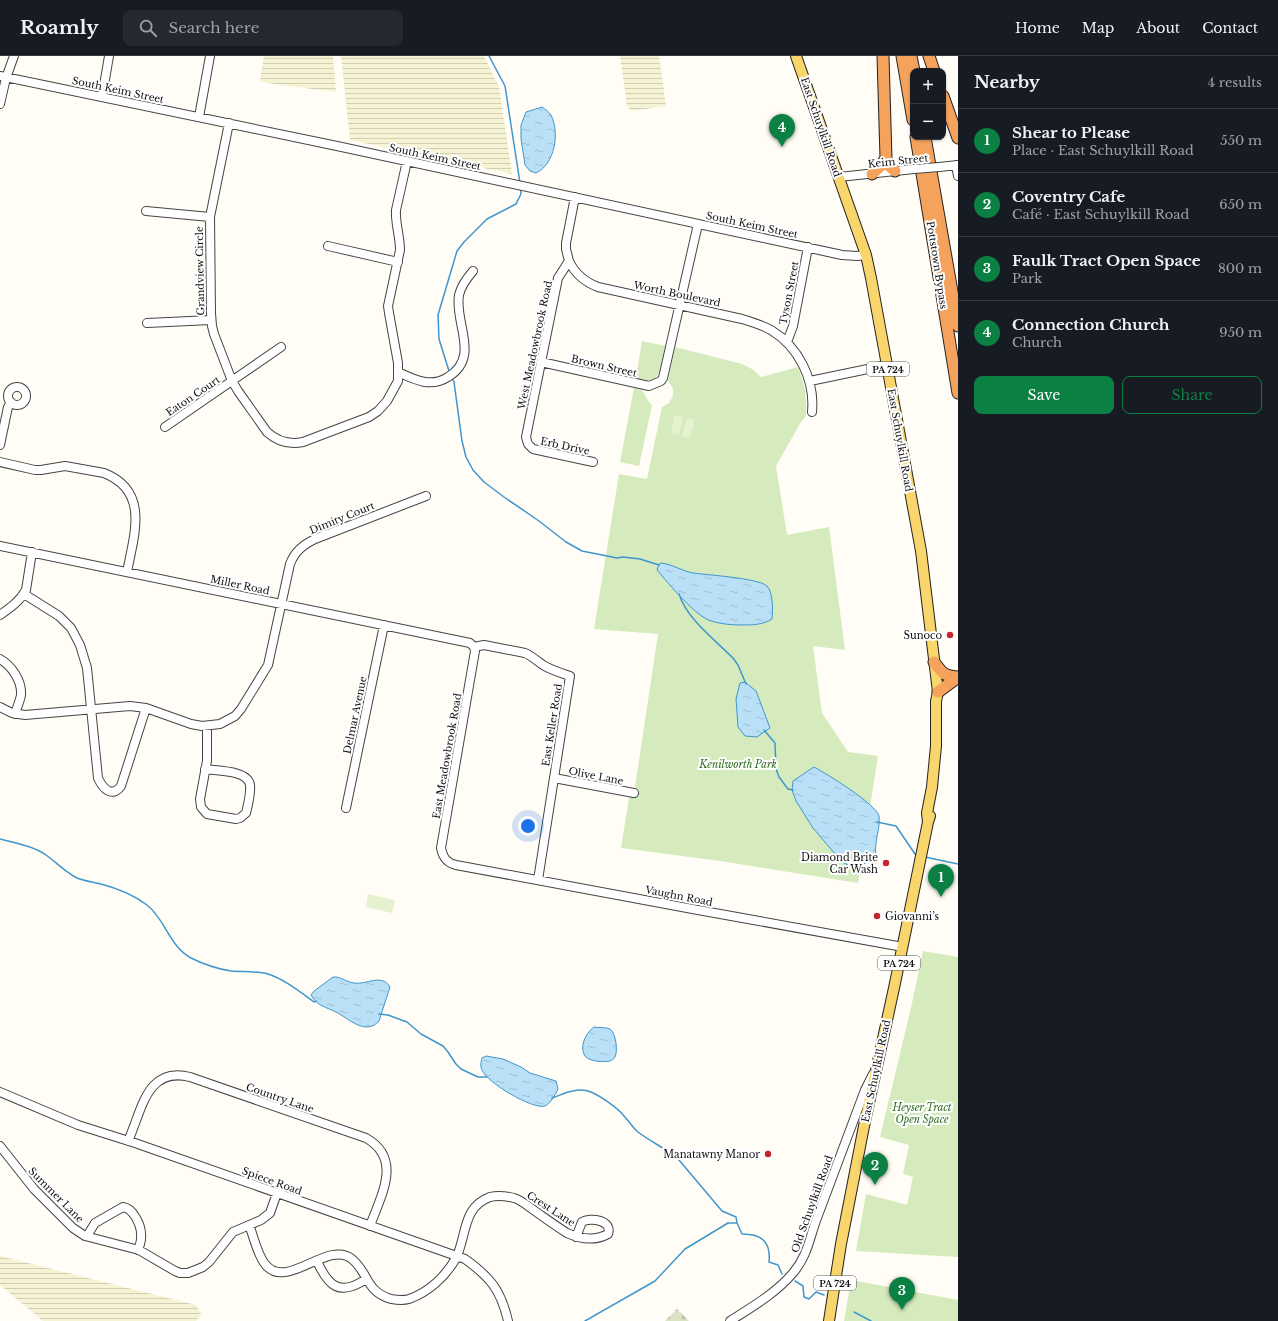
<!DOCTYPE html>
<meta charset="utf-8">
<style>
body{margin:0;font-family:"Libre Baskerville",serif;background:#242831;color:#f1f3f6}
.controls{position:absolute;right:12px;top:12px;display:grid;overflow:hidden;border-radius:8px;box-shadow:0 1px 3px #0004}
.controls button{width:36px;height:36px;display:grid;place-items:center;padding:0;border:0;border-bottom:1px solid #363941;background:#171b24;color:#f1f3f6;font:20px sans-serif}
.you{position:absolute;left:528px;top:770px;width:14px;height:14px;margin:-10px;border:3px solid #fff;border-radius:50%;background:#1a73e8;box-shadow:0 0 0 6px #1a73e833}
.badge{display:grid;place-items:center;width:26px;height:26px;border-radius:50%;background:#0b8043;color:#fff;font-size:13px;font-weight:700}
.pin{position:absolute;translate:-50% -33px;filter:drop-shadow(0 1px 2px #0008)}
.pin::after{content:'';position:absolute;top:21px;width:14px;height:12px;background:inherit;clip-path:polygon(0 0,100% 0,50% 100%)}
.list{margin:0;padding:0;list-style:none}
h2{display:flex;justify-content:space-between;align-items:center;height:52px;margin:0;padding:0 16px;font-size:17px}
h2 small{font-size:13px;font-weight:400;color:#9ea1a6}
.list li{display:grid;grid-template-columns:26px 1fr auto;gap:12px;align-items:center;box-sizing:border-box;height:64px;padding:0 16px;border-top:1px solid #363941}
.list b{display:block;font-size:15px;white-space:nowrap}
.list p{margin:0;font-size:13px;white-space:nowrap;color:#9ea1a6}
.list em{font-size:13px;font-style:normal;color:#9ea1a6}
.actions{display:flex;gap:8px;padding:12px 16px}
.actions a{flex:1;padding:9px 0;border:1px solid #0b8043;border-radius:8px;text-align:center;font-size:14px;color:#0b8043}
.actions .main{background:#0b8043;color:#fff}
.icon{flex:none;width:22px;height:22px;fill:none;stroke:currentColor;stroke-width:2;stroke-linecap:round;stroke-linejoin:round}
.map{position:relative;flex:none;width:958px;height:1265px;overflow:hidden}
header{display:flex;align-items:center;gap:24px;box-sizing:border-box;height:56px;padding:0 20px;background:#171b24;border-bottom:1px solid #363941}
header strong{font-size:19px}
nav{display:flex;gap:22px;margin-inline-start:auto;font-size:14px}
.search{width:280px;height:36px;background:#242831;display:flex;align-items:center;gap:10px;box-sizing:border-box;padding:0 14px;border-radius:8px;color:#9ea1a6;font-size:15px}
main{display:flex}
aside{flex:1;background:#171b24}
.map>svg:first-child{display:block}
.farmland{fill:url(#farmland-rules)}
.grass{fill:#d5ebbd}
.cemetery{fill:url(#cemetery-stones)}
.pitch{fill:#e6f2cf}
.water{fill:url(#water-ripples);stroke:#3f96cf}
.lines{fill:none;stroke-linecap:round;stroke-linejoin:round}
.stream{stroke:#3f96cf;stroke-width:1.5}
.minor-casing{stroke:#444;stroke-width:10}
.major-casing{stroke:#222;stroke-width:12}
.highway-casing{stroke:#222;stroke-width:13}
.minor{stroke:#fff;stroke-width:8}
.major{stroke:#f9d66b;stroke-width:10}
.highway{stroke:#f5a25d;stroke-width:11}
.minor-bridge-casing{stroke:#444;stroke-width:10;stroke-linecap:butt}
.minor-bridge{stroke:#fff;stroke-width:8}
.poi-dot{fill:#c4262e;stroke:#fff;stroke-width:1.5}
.labels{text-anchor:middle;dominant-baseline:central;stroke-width:4;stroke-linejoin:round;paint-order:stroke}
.shield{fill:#fff;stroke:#585858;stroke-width:1}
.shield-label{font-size:9px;font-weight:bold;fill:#111}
.street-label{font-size:10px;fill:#111;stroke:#fff}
.poi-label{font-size:10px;fill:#111;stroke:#fff;text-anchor:end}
.park-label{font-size:10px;font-style:italic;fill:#2f6b1f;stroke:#fff}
</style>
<header>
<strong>Roamly</strong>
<div class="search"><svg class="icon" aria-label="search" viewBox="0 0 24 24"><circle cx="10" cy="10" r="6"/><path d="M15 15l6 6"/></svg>Search here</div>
<nav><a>Home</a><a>Map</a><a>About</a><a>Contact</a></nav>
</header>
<main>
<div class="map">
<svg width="958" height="1265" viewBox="0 0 958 1265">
<defs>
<pattern id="farmland-rules" width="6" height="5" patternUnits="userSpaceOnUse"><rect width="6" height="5" fill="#f6f3d4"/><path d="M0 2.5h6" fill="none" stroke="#d2cfb5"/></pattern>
<pattern id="cemetery-stones" width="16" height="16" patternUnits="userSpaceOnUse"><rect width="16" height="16" fill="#d9e3c4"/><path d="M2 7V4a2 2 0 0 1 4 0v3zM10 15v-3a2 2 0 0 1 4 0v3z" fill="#b9c2a7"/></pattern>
<pattern id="water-ripples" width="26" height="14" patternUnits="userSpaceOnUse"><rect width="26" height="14" fill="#b9e0f7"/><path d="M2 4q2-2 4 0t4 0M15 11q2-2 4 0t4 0" fill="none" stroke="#9ebfd3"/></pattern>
</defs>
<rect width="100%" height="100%" fill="#fffdf5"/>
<path class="farmland" d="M 264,0 L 333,0 L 336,36 L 260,26 Z
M 341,0 L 484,0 L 499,31 L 512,118 L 350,84 Z
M 620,0 L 659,0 L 666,50 L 632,55 L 627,50 Z
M 0,1200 L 196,1249 L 201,1258 L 196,1265 L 43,1265 L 0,1229 Z"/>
<path class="grass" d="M 642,285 L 665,290 C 663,299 661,322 652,324 C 647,325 641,323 636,322 Z
M 675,291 L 742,308 L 752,313 L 761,321 L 798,311 C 805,328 807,342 806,360 L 801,366 L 776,410 L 787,479 L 829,471 L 845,594 L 813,590 L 822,657 L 848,696 L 878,700 L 858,827 L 720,805 L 621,792 L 629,742 L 635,731 L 658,578 L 594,573 L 619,418 L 647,423 L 662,351 L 669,347 L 673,340 L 673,333 L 668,324 Z
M 634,332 L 643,335 L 648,345 L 652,349 L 639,410 L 620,406 Z
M 923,895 L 958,901 L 958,1201 L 856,1195 L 866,1138 L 907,1149 L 913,1121 L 903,1118 L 909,1089 L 880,1081 L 911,952 Z
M 851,1224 L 958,1244 L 958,1265 L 844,1265 Z"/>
<path class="cemetery" d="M 677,1253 L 689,1265 L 665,1265 Z"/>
<path class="pitch" d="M 675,359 L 683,361 L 679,379 L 671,377 Z
M 687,362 L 695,364 L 690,382 L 682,380 Z
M 368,838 L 395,844 L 392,857 L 366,851 Z"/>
<path class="water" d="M 542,51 C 545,53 549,56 551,59 C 560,77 555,108 536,117 L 530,115 L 525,109 L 521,83 L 521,69 L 526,56 Z
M 661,507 C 672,508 682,515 693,517 C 707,519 758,522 767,530 C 773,536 773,555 772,563 C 763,569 752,569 742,569 C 731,569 721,568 711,565 C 695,560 669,528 657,514 L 659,508 Z
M 745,626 L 756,635 L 770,672 L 757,681 L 745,680 L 738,671 L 736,643 L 740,627 Z
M 814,711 C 827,718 876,748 879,760 C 880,771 877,777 876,788 C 875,793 876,798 876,803 L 865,807 L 859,813 L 856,814 L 841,805 L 813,772 L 796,745 L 792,734 L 793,725 Z
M 333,921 C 340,920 346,926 354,927 C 366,929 382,917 390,931 L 379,965 C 366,980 349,963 336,956 C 326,951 317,950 311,939 L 314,935 Z
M 594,971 C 599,972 606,971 610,973 C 616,977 618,995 615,1001 C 614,1003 612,1004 610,1005 C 603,1006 590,1006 585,1000 C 579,990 586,977 594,971 Z
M 486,1000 L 503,1003 L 521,1011 L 530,1017 L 556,1025 L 558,1033 C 555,1039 551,1047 545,1050 C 533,1054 486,1026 482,1014 C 480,1010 481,1006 482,1002 Z"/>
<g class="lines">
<path class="stream" d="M 489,0 L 505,30 L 520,127
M 449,315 L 439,283 L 438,259 L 457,195 L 464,186 L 487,163 L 516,148 C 518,142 523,139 520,132
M 452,322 L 454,326 L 462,385 L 466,401 L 473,414 L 484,426 L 504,441 L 539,465 L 566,486 L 582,495 L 617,502 L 623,501 L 640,503 L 659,509
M 679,538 C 687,563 715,584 733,602 L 738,609 L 746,628
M 764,674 L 775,687 L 776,713 L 779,721 L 788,733 L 793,734
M 877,766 L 896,770 L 915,798 L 917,799
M 0,783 C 15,787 33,790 46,799 C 56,806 65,816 77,822 C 84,825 93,826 101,828 C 116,832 134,839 147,849 C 166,864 169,890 191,902 C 203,908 218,913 231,915 C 244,916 256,915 268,918 C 284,923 300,936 314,946 L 316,945
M 925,801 L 958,808
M 379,958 L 388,959 L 407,966 L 421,978 L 443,990 L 448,996 L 456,1008 L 461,1013 L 478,1021 L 487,1021
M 552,1042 C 559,1040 565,1036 573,1035 C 577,1034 584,1034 588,1035 C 598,1038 618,1052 624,1060 C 629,1065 632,1071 638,1076 C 651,1086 667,1093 679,1104 L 722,1155 L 736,1161 L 737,1167 L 742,1178 C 762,1178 771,1186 769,1206 L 778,1209 L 782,1218
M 795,1225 L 803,1230 L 804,1241 L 809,1243 L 816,1236 L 824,1239
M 854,1256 L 871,1265
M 585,1265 L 655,1225 L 685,1193 L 728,1167 L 737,1167"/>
<defs>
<path id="minor" d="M 0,20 L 337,90 L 842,199 L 857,200 L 866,199
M 102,41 L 109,0
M 0,48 L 6,22 L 14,0
M 199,61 L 210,0
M 229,67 L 210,161 L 211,257 L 212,270 L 214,278 L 232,325 L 238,335 L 267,376 C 278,386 289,389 303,386 L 369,361 L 378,355 L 387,345 L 398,325 L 398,307 L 389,257 L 388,250 L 400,194 C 400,180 395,167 396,154 L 407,105
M 956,109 L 958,120
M 939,111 L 958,109
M 839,121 L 914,113
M 575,141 L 566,187 L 566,193 L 569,205 L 558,222 L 526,381 L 528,388 L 533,393 L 593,406
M 146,155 L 210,161
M 328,190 L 398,206
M 569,205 C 575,218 585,226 598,231 L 742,263 C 752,266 762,269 771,274 C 799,291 815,324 812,356
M 147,267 L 211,264
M 787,286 L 793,270 L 808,191
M 541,306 L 649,330 L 661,325 L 663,322 L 698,168
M 398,316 C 415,324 431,332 448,321 C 481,301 454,267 459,239 C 461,230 467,222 473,215
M 810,325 L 887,309
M8 340a9 9 0 1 1 18 0a9 9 0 1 1-18 0Z
M 165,371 L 281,291
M 0,389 L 8,351 L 11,346
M 0,406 L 35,414 L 41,414 L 65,410 L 104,417 C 150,435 134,479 127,516
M 0,490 L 470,587 L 474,591
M 24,538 L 59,560 L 71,572 L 80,589 L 87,612 L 98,722 C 103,733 112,742 121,730 L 146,652
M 0,559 C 10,552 20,545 26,534 L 32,496
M 474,591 L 475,595 L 441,792 C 443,802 447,807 456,809 L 698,854 L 903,891
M 474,591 L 484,589 L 525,597 C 532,600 537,605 543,609 C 551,614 561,617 570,620 L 538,824
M 0,603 C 12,610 22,625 21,639 C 20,645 17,651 15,658
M 0,651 L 12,657 L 25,659 L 130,650 L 146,652 L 191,668 L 202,670 L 220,668 L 235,660 L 241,653 L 268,609 L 290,508 C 295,495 303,489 315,483 L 426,440
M 205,713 C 217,715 248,714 250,729 C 251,737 248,749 246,757 L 240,762 L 236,763 L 207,758 L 201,751 L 200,743 L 207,705 L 207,670
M 554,722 L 634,737
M 346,752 L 384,569
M 0,1036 L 78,1069 L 135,1087 L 465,1203 C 490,1221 501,1234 508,1265
M 128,1085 C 142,1055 146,1010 190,1021 L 366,1082 C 403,1103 381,1139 370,1170
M 0,1090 L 34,1133 L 73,1172 L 85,1180 L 139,1194 L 175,1215 L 180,1217 L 188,1217 L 203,1211 L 209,1206 L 233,1176 L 261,1164 L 270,1157 L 277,1137
M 249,1169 C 254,1181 257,1198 265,1208 C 286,1236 328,1183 352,1203 C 369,1217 365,1235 391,1243 C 397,1244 402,1245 409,1243 C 429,1236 446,1220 456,1202 C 467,1180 462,1151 490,1141 C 498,1139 506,1140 514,1142 C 521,1144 528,1150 535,1155 C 545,1162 556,1170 567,1177 C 580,1183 595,1185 608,1178 C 613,1164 590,1161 582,1166 L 576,1181
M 87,1180 L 95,1167 L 123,1151 C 133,1152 141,1169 141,1178 C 142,1184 140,1189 138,1194
M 317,1205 C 328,1230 340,1241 366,1223
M 730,1265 C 752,1251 776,1237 793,1217 C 808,1199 809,1183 817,1162 C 833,1119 849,1076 865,1034 L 873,1018"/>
<path id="major" d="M 796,0 L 866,199 L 871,222 L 921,495 L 938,636 L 936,645 L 936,690 L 932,731 L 927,757 L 928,766
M 829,1265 L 841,1188 L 865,1065 L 894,932 L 928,766 L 930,760"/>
<path id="highway" d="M 883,0 L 886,102 L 889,110 L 895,115
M 902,0 L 913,64
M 911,0 L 914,15
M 929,0 L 934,15
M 943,40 L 958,82
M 916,81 L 958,337
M 925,81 L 958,270
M 872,118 L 881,110 L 886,102
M 934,606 C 942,617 944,620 957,621
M 938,636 L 958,621"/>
</defs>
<use href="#minor" class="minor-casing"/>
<use href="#major" class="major-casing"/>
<use href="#highway" class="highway-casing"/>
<use href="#minor" class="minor"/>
<use href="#major" class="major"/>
<use href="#highway" class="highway"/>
<defs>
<path id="minor-bridge" d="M 914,113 L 939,111"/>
</defs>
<use href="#minor-bridge" class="minor-bridge-casing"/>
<use href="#minor-bridge" class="minor-bridge"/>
</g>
<g class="poi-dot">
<circle cx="950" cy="579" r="4"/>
<circle cx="886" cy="807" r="4"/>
<circle cx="877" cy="860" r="4"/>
<circle cx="768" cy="1098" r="4"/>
</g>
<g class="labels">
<g class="shield">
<rect x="867" y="306" width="42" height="14" rx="3"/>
<rect x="878" y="900" width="42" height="14" rx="3"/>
<rect x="814" y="1220" width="42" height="14" rx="3"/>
</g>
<g class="shield-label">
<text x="888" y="313">PA 724</text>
<text x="899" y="907">PA 724</text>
<text x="835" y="1227">PA 724</text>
</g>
<g class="street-label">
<text transform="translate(118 34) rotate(12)">South Keim Street</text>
<text transform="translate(821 71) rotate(71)">East Schuylkill Road</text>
<text transform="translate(435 101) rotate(12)">South Keim Street</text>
<text transform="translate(898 105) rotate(-6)">Keim Street</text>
<text transform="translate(752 169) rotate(12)">South Keim Street</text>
<text transform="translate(937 209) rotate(81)">Pottstown Bypass</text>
<text transform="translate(200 215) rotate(-91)">Grandview Circle</text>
<text transform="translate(789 237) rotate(-79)">Tyson Street</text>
<text transform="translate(677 238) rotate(12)">Worth Boulevard</text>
<text transform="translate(535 289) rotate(-78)">West Meadowbrook Road</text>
<text transform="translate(604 310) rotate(13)">Brown Street</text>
<text transform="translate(193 340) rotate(-34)">Eaton Court</text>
<text transform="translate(900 384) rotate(80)">East Schuylkill Road</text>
<text transform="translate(565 390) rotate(12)">Erb Drive</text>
<text transform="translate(342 462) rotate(-22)">Dimity Court</text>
<text transform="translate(240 529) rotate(12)">Miller Road</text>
<text transform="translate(355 659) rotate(-78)">Delmar Avenue</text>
<text transform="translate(552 669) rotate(-81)">East Keller Road</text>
<text transform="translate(447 700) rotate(-80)">East Meadowbrook Road</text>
<text transform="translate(596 720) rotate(11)">Olive Lane</text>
<text transform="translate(679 840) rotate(11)">Vaughn Road</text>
<text transform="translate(876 1015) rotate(-78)">East Schuylkill Road</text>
<text transform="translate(280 1042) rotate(19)">Country Lane</text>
<text transform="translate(272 1125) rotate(20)">Spiece Road</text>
<text transform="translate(56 1139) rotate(45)">Summer Lane</text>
<text transform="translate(812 1148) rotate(-70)">Old Schuylkill Road</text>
<text transform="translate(551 1153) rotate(33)">Crest Lane</text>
</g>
<g class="poi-label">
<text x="942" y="579">Sunoco</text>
<text x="878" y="801">Diamond Brite<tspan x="878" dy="12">Car Wash</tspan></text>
<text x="885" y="860" text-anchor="start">Giovanni’s</text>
<text x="760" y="1098">Manatawny Manor</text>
</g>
<g class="park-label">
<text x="738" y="708">Kenilworth Park</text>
<text x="922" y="1051">Heyser Tract<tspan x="922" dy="12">Open Space</tspan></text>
</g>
</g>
</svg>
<div class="controls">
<button>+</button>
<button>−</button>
</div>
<div class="you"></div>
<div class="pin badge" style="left:941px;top:841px">1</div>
<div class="pin badge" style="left:875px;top:1129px">2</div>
<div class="pin badge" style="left:902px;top:1254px">3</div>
<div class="pin badge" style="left:782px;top:91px">4</div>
</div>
<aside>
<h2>Nearby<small>4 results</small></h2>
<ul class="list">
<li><span class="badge">1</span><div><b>Shear to Please</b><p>Place · East Schuylkill Road</p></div><em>550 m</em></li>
<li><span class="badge">2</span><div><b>Coventry Cafe</b><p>Café · East Schuylkill Road</p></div><em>650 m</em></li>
<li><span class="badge">3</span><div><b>Faulk Tract Open Space</b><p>Park</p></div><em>800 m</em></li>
<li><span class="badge">4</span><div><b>Connection Church</b><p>Church</p></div><em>950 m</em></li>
</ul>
<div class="actions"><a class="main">Save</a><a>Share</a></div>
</aside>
</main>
